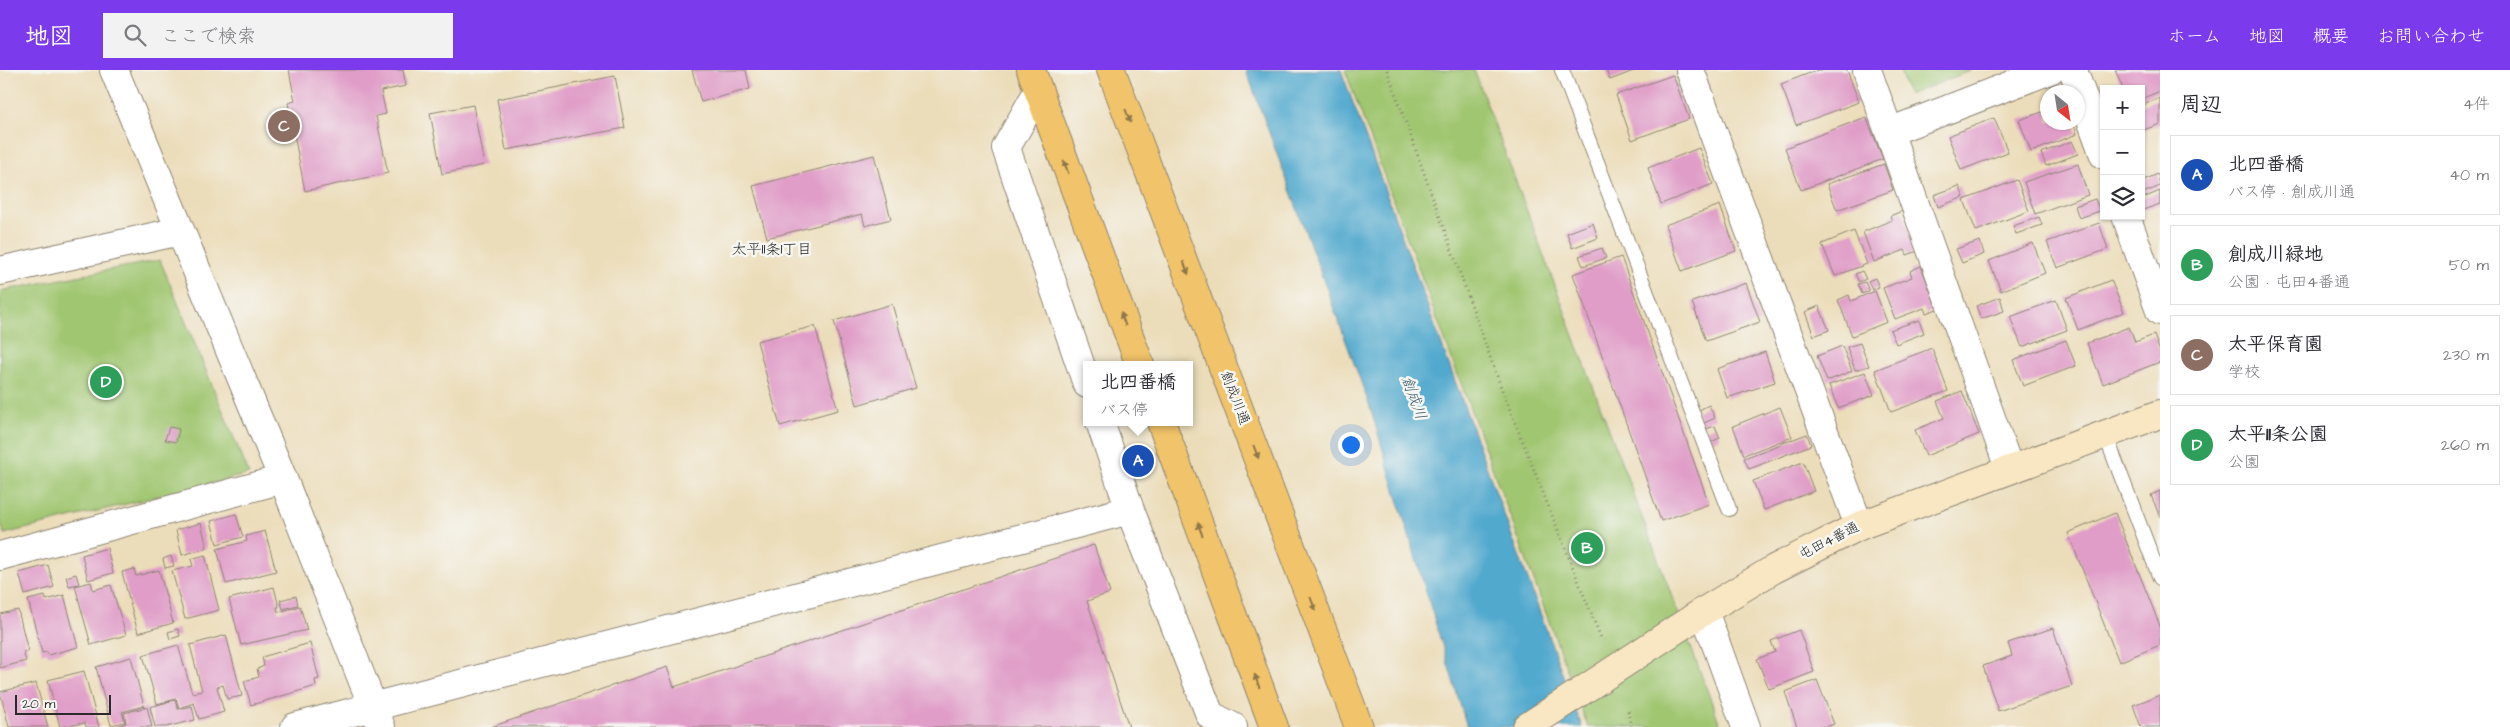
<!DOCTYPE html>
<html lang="ja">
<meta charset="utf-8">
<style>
body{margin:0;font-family:"Architects Daughter","Klee One",sans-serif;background:#f2f2f3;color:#2b2b33}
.controls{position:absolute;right:15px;top:15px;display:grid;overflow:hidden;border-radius:0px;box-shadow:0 1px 4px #0004}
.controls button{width:45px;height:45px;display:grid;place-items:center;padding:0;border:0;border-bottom:1px solid #e1e1e2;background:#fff;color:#2b2b33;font:25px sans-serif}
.compass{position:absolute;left:2040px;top:15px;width:45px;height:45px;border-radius:50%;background:#fff;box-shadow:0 1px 4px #0004;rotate:150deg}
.scale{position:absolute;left:15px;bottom:12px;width:96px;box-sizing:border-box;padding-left:5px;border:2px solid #2b2b2b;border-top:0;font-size:14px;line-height:18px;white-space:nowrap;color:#2b2b2b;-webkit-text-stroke:4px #f6f6f2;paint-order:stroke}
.you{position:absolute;left:1350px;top:374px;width:18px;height:18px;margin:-12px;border:4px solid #fff;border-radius:50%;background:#1a73e8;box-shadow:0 0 0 8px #1a73e833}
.badge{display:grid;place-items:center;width:32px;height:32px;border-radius:50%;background:#7c3aed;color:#fff;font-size:16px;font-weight:700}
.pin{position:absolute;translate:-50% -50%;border:2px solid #fff;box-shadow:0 1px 5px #0006}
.popup{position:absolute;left:1083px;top:291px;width:110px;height:65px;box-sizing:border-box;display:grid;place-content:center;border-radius:0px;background:#fff;filter:drop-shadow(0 1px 4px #0005);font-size:16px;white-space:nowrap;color:#7c7c81}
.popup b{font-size:19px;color:#2b2b33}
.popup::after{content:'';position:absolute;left:50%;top:100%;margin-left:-10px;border:10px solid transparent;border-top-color:#fff}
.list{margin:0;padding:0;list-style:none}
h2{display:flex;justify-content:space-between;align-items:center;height:65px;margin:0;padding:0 20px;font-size:21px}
h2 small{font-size:16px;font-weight:400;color:#7c7c81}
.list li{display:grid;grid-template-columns:32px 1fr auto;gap:15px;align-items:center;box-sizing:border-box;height:80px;margin:0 10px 10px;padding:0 10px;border:1px solid #e1e1e2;border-radius:0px}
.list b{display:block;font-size:19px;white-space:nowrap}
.list p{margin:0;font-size:16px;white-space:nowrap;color:#7c7c81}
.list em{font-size:16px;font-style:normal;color:#7c7c81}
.icon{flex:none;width:28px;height:28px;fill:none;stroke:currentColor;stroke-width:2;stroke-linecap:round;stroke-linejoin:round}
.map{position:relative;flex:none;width:2160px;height:657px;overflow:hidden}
header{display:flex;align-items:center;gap:30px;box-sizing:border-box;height:70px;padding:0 25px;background:#7c3aed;color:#fff}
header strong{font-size:24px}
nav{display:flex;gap:28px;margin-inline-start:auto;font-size:18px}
.search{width:350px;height:45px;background:#f2f2f3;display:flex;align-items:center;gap:12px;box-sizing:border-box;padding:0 18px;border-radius:0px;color:#7c7c81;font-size:19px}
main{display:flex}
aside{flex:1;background:#fff}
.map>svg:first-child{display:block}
.green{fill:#a0c671;stroke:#66784e}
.water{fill:#51a9ce;stroke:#3e6a7c}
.building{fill:#e09dc8}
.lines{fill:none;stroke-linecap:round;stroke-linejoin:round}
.lane-casing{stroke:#8c8472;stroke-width:16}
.street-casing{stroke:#8c8472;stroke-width:30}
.secondary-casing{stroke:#8c8472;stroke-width:30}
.highway-casing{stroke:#8c8472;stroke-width:30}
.path{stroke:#8c8472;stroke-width:3;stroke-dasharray:1 4;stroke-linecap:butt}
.lane{stroke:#fff;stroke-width:14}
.street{stroke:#fff;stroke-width:28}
.secondary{stroke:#f9e7c3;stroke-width:28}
.highway{stroke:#f1c36a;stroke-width:28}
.oneway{fill:#8e774a}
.labels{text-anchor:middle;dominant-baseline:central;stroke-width:5;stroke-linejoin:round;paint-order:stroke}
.street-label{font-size:14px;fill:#2b2b2b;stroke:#f6f6f2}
.neighbourhood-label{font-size:15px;fill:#2b2b2b;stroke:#f6f6f2}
.water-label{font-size:15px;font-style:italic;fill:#3a5d6c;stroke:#f6f6f2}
</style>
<header>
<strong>地図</strong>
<div class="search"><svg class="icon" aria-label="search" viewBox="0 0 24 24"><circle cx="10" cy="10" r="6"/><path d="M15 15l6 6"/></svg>ここで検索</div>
<nav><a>ホーム</a><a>地図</a><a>概要</a><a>お問い合わせ</a></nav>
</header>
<main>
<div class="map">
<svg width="2160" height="657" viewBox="0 0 2160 657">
<rect width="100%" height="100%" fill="#f6f6f2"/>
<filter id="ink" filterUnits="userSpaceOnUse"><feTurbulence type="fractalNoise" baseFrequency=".02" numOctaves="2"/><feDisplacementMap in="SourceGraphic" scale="10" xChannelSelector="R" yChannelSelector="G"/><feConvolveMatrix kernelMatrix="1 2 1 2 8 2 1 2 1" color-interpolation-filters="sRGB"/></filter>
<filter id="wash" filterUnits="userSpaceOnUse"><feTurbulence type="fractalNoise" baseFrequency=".0096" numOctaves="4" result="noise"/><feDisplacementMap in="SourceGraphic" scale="20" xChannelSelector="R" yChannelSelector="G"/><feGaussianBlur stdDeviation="1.12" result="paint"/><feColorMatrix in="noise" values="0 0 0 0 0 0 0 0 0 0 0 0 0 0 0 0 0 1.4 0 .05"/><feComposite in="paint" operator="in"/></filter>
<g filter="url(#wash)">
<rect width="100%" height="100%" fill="#ecddba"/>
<path class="green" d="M 1345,0 L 1474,0 L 1721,657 L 1588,657 Z
M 1900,0 L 1970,0 L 1970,1 L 1908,25 Z
M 160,190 L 249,404 L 4,464 L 0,448 L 0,221 Z"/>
<path class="water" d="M 1246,0 L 1341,0 L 1582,657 L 1467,657 L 1369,334 Z"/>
<g id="blocks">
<path class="building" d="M 289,0 L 403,0 L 406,16 L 381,21 L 386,44 L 376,46 L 388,103 L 305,121 L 288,33 L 295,31 Z
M 692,0 L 746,0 L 750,19 L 701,32 Z
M 1606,0 L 1636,0 L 1610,10 Z
M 1818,0 L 1847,0 L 1859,32 L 1796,55 L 1781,14 Z
M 2115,0 L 2160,0 L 2160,21 L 2141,29 L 2141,19 L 2123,19 Z
M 1673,5 L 1689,49 L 1632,70 L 1616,25 Z
M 615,6 L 625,58 L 506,80 L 497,29 Z
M 2160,28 L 2160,54 L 2141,61 L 2141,36 Z
M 473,35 L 484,95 L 442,104 L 430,43 Z
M 2048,40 L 2048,52 L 2073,52 L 2077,64 L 2031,82 L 2019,50 Z
M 1866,47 L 1883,89 L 1801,120 L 1785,78 Z
M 1994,48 L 2008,82 L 1961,100 L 1948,66 Z
M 2072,71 L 2078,84 L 2046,96 L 2041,83 Z
M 1699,78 L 1713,114 L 1661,134 L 1648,98 Z
M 874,85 L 891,149 L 865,156 L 862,144 L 767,168 L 753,116 Z
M 1884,94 L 1893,120 L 1837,140 L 1827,114 Z
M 2078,94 L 2088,125 L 2035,144 L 2024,112 Z
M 2158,104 L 2160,116 L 2141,124 L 2141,111 Z
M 2017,110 L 2029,141 L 1976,161 L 1964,130 Z
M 1959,116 L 1964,127 L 1938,137 L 1934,125 Z
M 2160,121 L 2160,134 L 2143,140 L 2141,129 Z
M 2095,129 L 2100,141 L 2079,148 L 2075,136 Z
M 1720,135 L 1736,181 L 1682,201 L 1665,155 Z
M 1902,141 L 1918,181 L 1907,185 L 1905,180 L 1874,192 L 1863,162 L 1892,150 L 1890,146 Z
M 2039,147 L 2042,155 L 2016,164 L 2013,156 Z
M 1593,153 L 1598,168 L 1572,178 L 1567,163 Z
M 2099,153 L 2108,179 L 2057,198 L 2047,172 Z
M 1854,161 L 1867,194 L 1835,206 L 1822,174 Z
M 1980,171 L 1984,184 L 1962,193 L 1956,179 Z
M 2033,173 L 2045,203 L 2001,221 L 1989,191 Z
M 1602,178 L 1606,188 L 1583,196 L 1579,186 Z
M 1621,187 L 1709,434 L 1661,451 L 1573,204 Z
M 1921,196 L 1937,239 L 1926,243 L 1924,238 L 1895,249 L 1883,218 L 1912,207 L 1910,201 Z
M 1862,201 L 1866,209 L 1859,212 L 1855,204 Z
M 1875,208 L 1879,217 L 1872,220 L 1868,211 Z
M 2111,210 L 2124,242 L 2078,260 L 2066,228 Z
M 1865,212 L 1869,221 L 1862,224 L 1858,214 Z
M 1746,213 L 1760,252 L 1706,271 L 1692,232 Z
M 1875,221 L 1887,252 L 1852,266 L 1838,230 L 1849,225 L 1851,231 Z
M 2000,227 L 2004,241 L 1981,249 L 1976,236 Z
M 2056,230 L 2067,260 L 2022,277 L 2010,247 Z
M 892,234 L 916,318 L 857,335 L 834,251 Z
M 1819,236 L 1829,260 L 1814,266 L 1805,242 Z
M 1919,250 L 1924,263 L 1896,274 L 1890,260 Z
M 815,256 L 838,340 L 780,356 L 757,271 Z
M 2129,257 L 2135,272 L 2154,265 L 2160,282 L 2160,292 L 2103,314 L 2087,273 Z
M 2066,270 L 2076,296 L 2023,316 L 2013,290 Z
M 1860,273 L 1869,296 L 1855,300 L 1847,277 Z
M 1842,276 L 1852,301 L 1827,311 L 1817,286 Z
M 1932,278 L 1948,321 L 1891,342 L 1875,300 Z
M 1765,282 L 1775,312 L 1727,328 L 1717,299 Z
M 1865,302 L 1874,325 L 1838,338 L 1829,315 Z
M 1962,321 L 1979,364 L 1926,386 L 1915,360 L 1944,348 L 1937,331 Z
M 1709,335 L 1715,348 L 1702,354 L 1697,341 Z
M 1780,337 L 1792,367 L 1744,385 L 1733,356 Z
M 1715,356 L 1720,368 L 1711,372 L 1706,359 Z
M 169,357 L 179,359 L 176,372 L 165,370 Z
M 1807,364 L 1811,375 L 1749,399 L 1744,388 Z
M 1803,392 L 1814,421 L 1764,440 L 1753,411 Z
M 2160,421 L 2160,447 L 2151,425 Z
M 2115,443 L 2160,556 L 2160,575 L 2119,592 L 2068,463 Z
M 236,444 L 243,467 L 217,474 L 211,451 Z
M 201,453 L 207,478 L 182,485 L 176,460 Z
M 265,461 L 276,501 L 226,514 L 217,479 L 247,471 L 246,466 Z
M 1094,475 L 1110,523 L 1087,531 L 1129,657 L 491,657 L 667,597 L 674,617 Z
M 107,478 L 113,503 L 88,510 L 82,485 Z
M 205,485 L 219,540 L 185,549 L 172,501 L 193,496 L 191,489 Z
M 171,486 L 174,496 L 165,498 L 163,489 Z
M 48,495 L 54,517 L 25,525 L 19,503 Z
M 134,499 L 136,506 L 159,500 L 173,553 L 138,563 L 122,502 Z
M 76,504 L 79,514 L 69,516 L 66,507 Z
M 91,512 L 93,520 L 111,515 L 126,565 L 91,575 L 75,516 Z
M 274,517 L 279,537 L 277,537 L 278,542 L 300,536 L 307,560 L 241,575 L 229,529 Z
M 64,525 L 78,577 L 48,585 L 47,582 L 42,583 L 28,530 L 45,526 L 46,530 Z
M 296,526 L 298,535 L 283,539 L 280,530 Z
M 18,540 L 28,581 L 23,582 L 26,591 L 0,598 L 0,544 Z
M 2053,558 L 2072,616 L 1998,641 L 1983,596 L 2012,586 L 2008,573 Z
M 178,559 L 180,566 L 170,569 L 168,562 Z
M 1799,560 L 1814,602 L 1769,619 L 1757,589 L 1775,582 L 1771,571 Z
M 226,565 L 242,626 L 227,629 L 223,615 L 217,617 L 224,642 L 199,649 L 194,633 L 179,638 L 176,629 L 157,634 L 143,585 L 178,575 L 192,623 L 202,621 L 190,575 Z
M 310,573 L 319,609 L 315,610 L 316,616 L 251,635 L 244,611 L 259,607 L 257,599 L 264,596 L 262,587 Z
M 131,587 L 144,636 L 122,642 L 125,652 L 111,655 L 96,597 Z
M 84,601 L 99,657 L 86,657 L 85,653 L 60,657 L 48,610 Z
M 1817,610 L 1834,654 L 1826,657 L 1797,657 L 1785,622 Z
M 36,613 L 48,657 L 9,657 L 0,622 Z
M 2160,625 L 2160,657 L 2141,657 L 2133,635 Z
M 175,630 L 178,639 L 192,636 L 195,650 L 166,657 L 155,657 L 150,637 Z
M 147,637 L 152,657 L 115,657 L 126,653 L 124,643 Z"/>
</g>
</g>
<g filter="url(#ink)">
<use href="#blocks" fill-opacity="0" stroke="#8c8472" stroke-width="1"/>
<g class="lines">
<defs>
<path id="lane" d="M 1562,0 L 1729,439
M 2105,364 L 2160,508"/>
<path id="street" d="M 114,0 L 283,409 L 381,657
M 1690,0 L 1859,456
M 1867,0 L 2009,398
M 2073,0 L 2104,85
M 1038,21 L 1006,78 L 1087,314
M 1889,62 L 2050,0
M 2126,146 L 2160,241
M 0,201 L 180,161
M 1100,352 L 1130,440 L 1210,645 L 1233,657
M 0,486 L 283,409
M 1704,541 L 1746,657
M 295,657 L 1130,440"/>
<path id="secondary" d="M 1527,657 L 1704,541 L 1774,499 L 1859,456 L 2160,344"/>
<path id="highway" d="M 1031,0 L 1140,295
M 1111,0 L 1359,657
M 1161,352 L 1274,657"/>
</defs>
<use href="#lane" class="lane-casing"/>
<use href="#street" class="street-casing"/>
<use href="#secondary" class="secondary-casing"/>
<use href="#highway" class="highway-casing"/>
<path class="path" d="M 1387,0 L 1502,320 L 1601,568
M 1628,641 L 1631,657"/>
<use href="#lane" class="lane"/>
<use href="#street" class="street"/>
<use href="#secondary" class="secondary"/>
<use href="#highway" class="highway"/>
</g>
<defs><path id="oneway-solid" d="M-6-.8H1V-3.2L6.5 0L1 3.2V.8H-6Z" transform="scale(1.25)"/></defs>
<g class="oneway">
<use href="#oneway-solid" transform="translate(1128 46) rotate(69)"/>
<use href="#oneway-solid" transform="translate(1066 97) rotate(-110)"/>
<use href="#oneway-solid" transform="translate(1186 198) rotate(69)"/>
<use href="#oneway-solid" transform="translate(1123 249) rotate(-110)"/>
<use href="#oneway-solid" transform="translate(1256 382) rotate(69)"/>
<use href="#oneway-solid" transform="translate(1200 459) rotate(-110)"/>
<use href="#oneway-solid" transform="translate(1313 534) rotate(69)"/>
<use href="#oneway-solid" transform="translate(1257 611) rotate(-110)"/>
</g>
</g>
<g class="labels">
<g class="street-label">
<text transform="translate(1235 328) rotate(69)">創成川通</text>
<text transform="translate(1829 471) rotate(-27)">屯田4番通</text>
</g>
<g class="neighbourhood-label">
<text x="772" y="179">太平11条1丁目</text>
</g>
<g class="water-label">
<text transform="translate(1414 328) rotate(70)">創成川</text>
</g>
</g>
</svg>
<div class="controls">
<button>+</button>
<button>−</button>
<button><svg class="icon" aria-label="layers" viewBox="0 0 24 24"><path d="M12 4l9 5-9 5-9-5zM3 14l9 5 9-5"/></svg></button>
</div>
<svg class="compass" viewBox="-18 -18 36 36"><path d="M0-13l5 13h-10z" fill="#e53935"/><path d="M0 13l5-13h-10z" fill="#7c7c81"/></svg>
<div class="scale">20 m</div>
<div class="you"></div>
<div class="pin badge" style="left:1138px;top:391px;background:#1a4fb4">A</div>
<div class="popup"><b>北四番橋</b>バス停</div>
<div class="pin badge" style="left:1587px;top:478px;background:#2e9e5b">B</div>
<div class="pin badge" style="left:284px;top:56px;background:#8d6e63">C</div>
<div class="pin badge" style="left:106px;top:312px;background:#2e9e5b">D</div>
</div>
<aside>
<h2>周辺<small>4件</small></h2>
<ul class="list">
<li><span class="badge" style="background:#1a4fb4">A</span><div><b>北四番橋</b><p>バス停 · 創成川通</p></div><em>40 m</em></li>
<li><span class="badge" style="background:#2e9e5b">B</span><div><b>創成川緑地</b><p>公園 · 屯田4番通</p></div><em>50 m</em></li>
<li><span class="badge" style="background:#8d6e63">C</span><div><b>太平保育園</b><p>学校</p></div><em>230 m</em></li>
<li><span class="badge" style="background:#2e9e5b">D</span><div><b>太平11条公園</b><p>公園</p></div><em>260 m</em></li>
</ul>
</aside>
</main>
